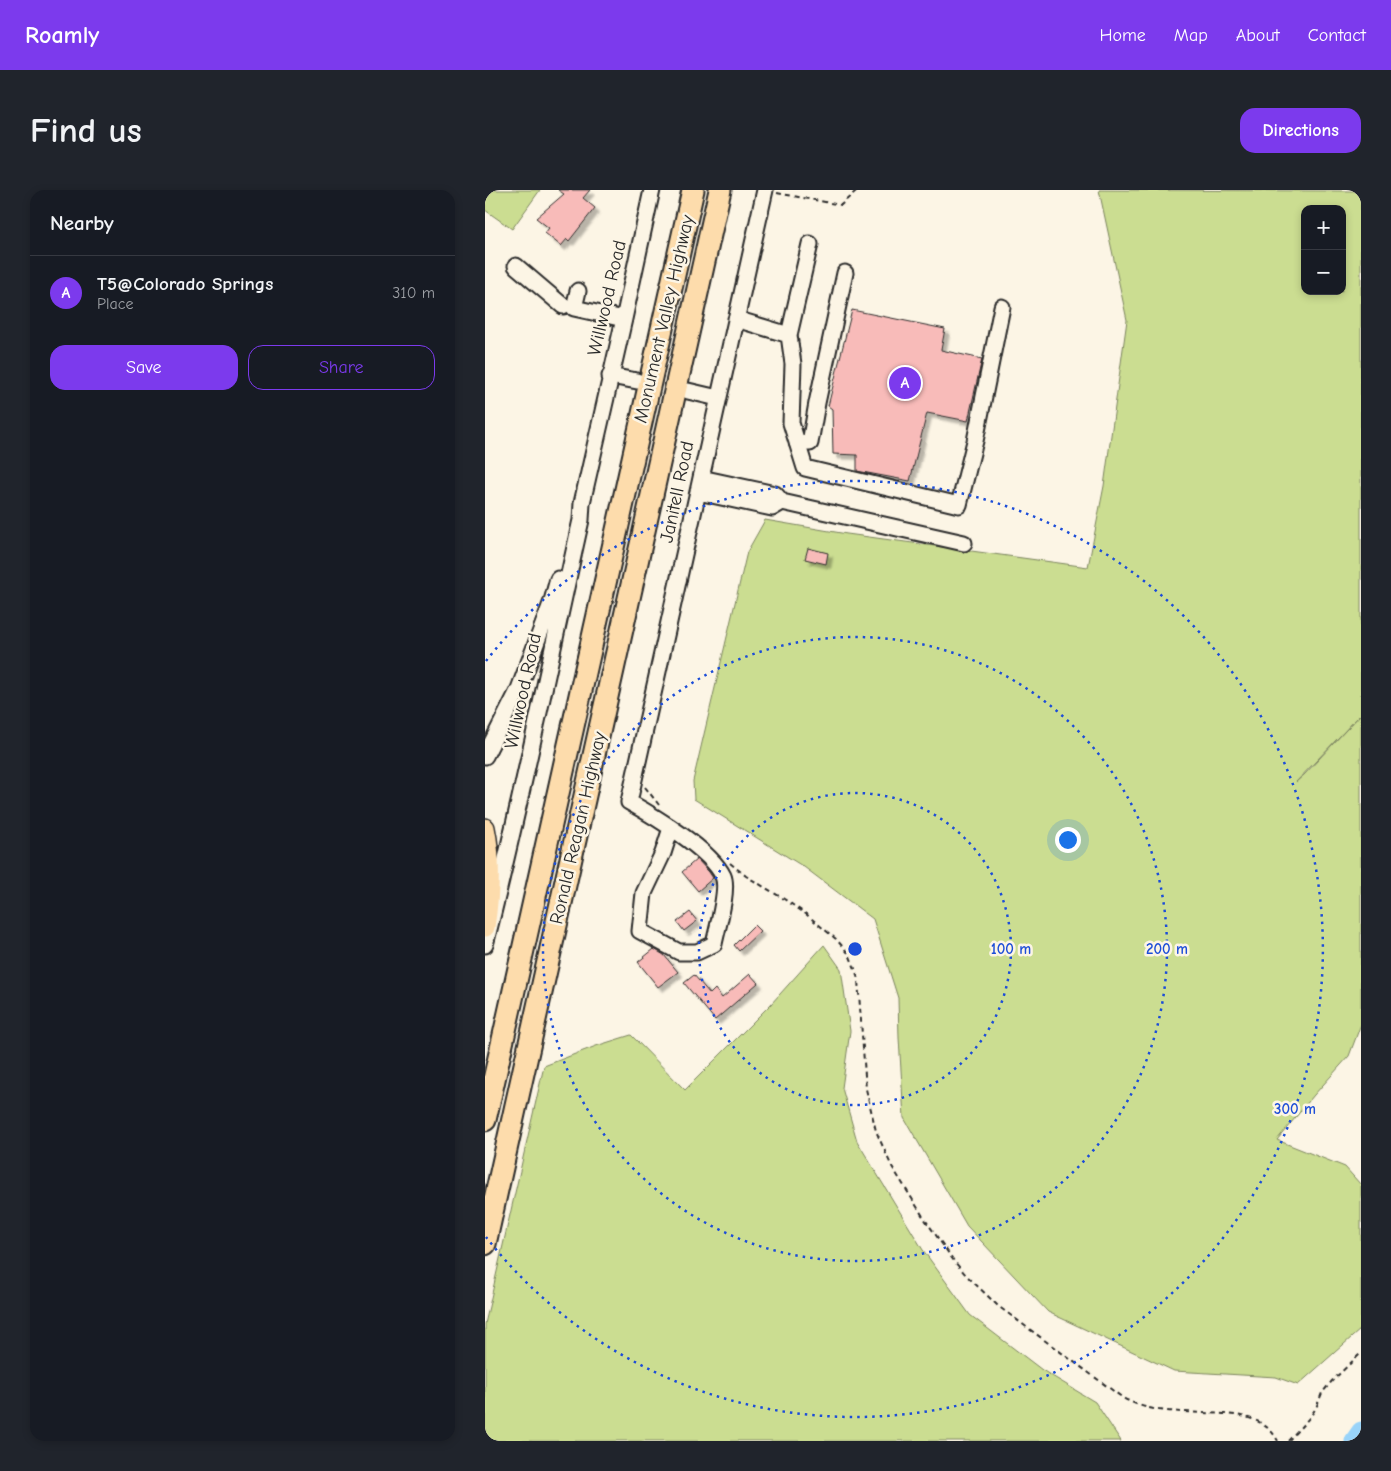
<!DOCTYPE html>
<meta charset="utf-8">
<style>
body{margin:0;font-family:"Comic Neue",sans-serif;background:#20242c;color:#f1f3f6}
.controls{position:absolute;right:15px;top:15px;display:grid;overflow:hidden;border-radius:10px;box-shadow:0 2px 8px #0003}
.controls button{width:45px;height:45px;display:grid;place-items:center;padding:0;border:0;border-bottom:1px solid #363941;background:#171b24;color:#f1f3f6;font:25px sans-serif}
.you{position:absolute;left:582px;top:649px;width:18px;height:18px;margin:-12px;border:4px solid #fff;border-radius:50%;background:#1a73e8;box-shadow:0 0 0 8px #1a73e833}
.badge{display:grid;place-items:center;width:32px;height:32px;border-radius:50%;background:#7c3aed;color:#fff;font-size:16px;font-weight:700}
.pin{position:absolute;translate:-50% -50%;border:2px solid #fff;box-shadow:0 1px 5px #0006}
.list{margin:0;padding:0;list-style:none}
h2{display:flex;justify-content:space-between;align-items:center;height:65px;margin:0;padding:0 20px;font-size:21px}
h2 small{font-size:16px;font-weight:400;color:#9ea1a6}
.list li{display:grid;grid-template-columns:32px 1fr auto;gap:15px;align-items:center;box-sizing:border-box;height:75px;padding:0 20px;border-top:1px solid #363941}
.list b{display:block;font-size:19px;white-space:nowrap}
.list p{margin:0;font-size:16px;white-space:nowrap;color:#9ea1a6}
.list em{font-size:16px;font-style:normal;color:#9ea1a6}
.actions{display:flex;gap:10px;padding:15px 20px}
.actions a{flex:1;padding:11px 0;border:1px solid #7c3aed;border-radius:15px;text-align:center;font-size:18px;color:#7c3aed}
.actions .main{background:#7c3aed;color:#fff}
.map{position:relative;flex:none;width:876px;height:1251px;overflow:hidden;border-radius:15px}
header{display:flex;align-items:center;gap:30px;box-sizing:border-box;height:70px;padding:0 25px;background:#7c3aed;color:#fff}
header strong{font-size:24px}
nav{display:flex;gap:28px;margin-inline-start:auto;font-size:18px}
.intro{display:flex;align-items:center;justify-content:space-between;box-sizing:border-box;height:120px;padding:0 30px}
h1{margin:0;font-size:35px}
.button{padding:12px 22px;border-radius:15px;background:#7c3aed;color:#fff;font-size:18px;font-weight:700}
main{display:flex;gap:30px;padding:0 30px}
aside{flex:1;background:#171b24;border-radius:15px;box-shadow:0 2px 8px #0003}
.map>svg:first-child{display:block}
.green{fill:#cbdd91;stroke:#7b845e;fill-rule:evenodd}
.lines{fill:none;stroke-linecap:round;stroke-linejoin:round}
.river{stroke:#98d3f9;stroke-width:19}
.building{fill:#f8bbb9;stroke:#2b2b2b;filter:url(#shadow)}
.minor-casing{stroke:#2b2b2b;stroke-width:19}
.major-casing{stroke:#2b2b2b;stroke-width:22}
.highway-casing{stroke:#2b2b2b;stroke-width:25}
.path{stroke:#2b2b2b;stroke-width:2;stroke-dasharray:5 4;stroke-linecap:butt}
.minor{stroke:#fcf5e5;stroke-width:15}
.major{stroke:#fddcac;stroke-width:19}
.highway{stroke:#fddcac;stroke-width:21}
.ring{fill:none;stroke:#1d4ed8;stroke-width:2.5;stroke-dasharray:2.5 5}
.labels{text-anchor:middle;dominant-baseline:central;stroke-width:5;stroke-linejoin:round;paint-order:stroke}
.street-label{font-size:19px;fill:#2b2b2b;stroke:#fcf5e5}
.centre{fill:#1d4ed8;stroke:#fcf5e5;stroke-width:2.5}
.ring-label{font-size:15px;text-anchor:middle;font-weight:bold;fill:#1d4ed8;stroke:#fcf5e5;stroke-width:5;stroke-linejoin:round;paint-order:stroke}
</style>
<header>
<strong>Roamly</strong>
<nav><a>Home</a><a>Map</a><a>About</a><a>Contact</a></nav>
</header>
<div class="intro"><h1>Find us</h1><a class="button">Directions</a></div>
<main>
<aside>
<h2>Nearby<small></small></h2>
<ul class="list">
<li><span class="badge">A</span><div><b>T5@Colorado Springs</b><p>Place</p></div><em>310 m</em></li>
</ul>
<div class="actions"><a class="main">Save</a><a>Share</a></div>
</aside>
<div class="map">
<svg width="876" height="1251" viewBox="0 0 876 1251">
<defs>
<filter id="shadow"><feDropShadow dx="4.5" dy="4.5" stdDeviation="1" flood-color="#0004"/></filter>
</defs>
<rect width="100%" height="100%" fill="#fcf5e5"/>
<filter id="ink" filterUnits="userSpaceOnUse"><feTurbulence type="fractalNoise" baseFrequency=".02" numOctaves="2"/><feDisplacementMap in="SourceGraphic" scale="10" xChannelSelector="R" yChannelSelector="G"/><feConvolveMatrix kernelMatrix="1 2 1 2 8 2 1 2 1" color-interpolation-filters="sRGB"/></filter>
<g filter="url(#ink)">
<path class="green" d="M 8,0 L 55,0 L 27,39 L 0,20 L 0,10 Z
M 614,0 L 876,1 L 876,834 L 864,866 L 829,905 L 792,950 L 860,977 L 876,995 L 876,1139 L 813,1195 L 791,1187 L 689,1181 L 563,1122 L 482,1036 L 419,928 L 414,848 L 413,808 L 388,729 L 319,677 L 209,609 L 208,591 L 262,362 L 280,330 L 362,344 L 603,377 L 619,296 L 642,130 ZM 820,19 L 857,19 L 857,101 L 820,101 ZM 875,525 L 819,585 L 811,592 Z
M 339,755 L 356,779 L 365,841 L 357,898 L 372,951 L 438,1060 L 485,1125 L 557,1180 L 610,1212 L 636,1251 L 0,1251 L 0,1134 L 59,876 L 111,856 L 146,845 L 200,900 L 286,814 Z"/>
<g class="lines">
<path class="river" d="M 869,1251 L 876,1241"/>
</g>
<path class="building" d="M 73,0 L 105,0 L 98,8 L 110,18 L 84,51 L 82,49 L 76,56 L 60,43 L 64,38 L 51,28 L 79,4 Z
M 367,120 L 460,139 L 456,160 L 497,169 L 483,231 L 442,223 L 425,291 L 372,281 L 372,265 L 348,264 L 347,219 L 343,216 Z
M 323,358 L 343,363 L 341,374 L 320,369 Z
M 212,669 L 224,682 L 228,688 L 213,701 L 197,682 Z
M 205,722 L 212,731 L 199,741 L 192,732 Z
M 269,735 L 275,741 L 254,761 L 249,755 Z
M 169,759 L 179,765 L 193,782 L 173,797 L 153,772 Z
M 265,784 L 273,793 L 230,830 L 199,793 L 209,785 L 225,804 L 230,799 L 237,808 Z"/>
<g class="lines">
<defs>
<path id="minor" d="M 31,76 L 78,116
M 93,101 L 89,118 L 139,129
M 251,129 L 304,145 L 325,54
M 304,145 L 308,174 L 306,233 L 320,278 L 474,315 L 490,251 L 517,117
M 125,186 L 152,191
M 203,201 L 233,208
M 312,253 L 325,253 L 332,213 L 360,83
M 216,288 L 290,304 L 297,312 L 479,353
M 213,302 L 287,318 L 297,312
M 0,566 L 34,499 L 67,411 L 73,389
M 186,638 L 178,663 L 159,703 L 155,741 L 194,762 L 212,762 L 229,754 C 232,739 244,699 238,686 C 226,660 169,626 144,612 L 280,0
M 0,755 C 36,615 64,472 96,330 L 97,313 L 139,129 L 167,0"/>
<path id="major" d="M 0,638 C 7,671 5,704 0,737"/>
<path id="highway" d="M 0,930 L 208,0
M 0,1054 L 235,0"/>
</defs>
<use href="#minor" class="minor-casing"/>
<use href="#major" class="major-casing"/>
<use href="#highway" class="highway-casing"/>
<path class="path" d="M 292,3 L 356,15 L 372,0
M 160,597 L 174,615
M 245,673 L 261,686 L 299,709 L 321,724 L 351,749 L 364,764 L 371,781 L 373,790 L 381,899 L 391,941 L 406,975 L 439,1028 L 469,1071 L 481,1085 L 513,1116 L 638,1208 C 649,1214 661,1218 674,1220 C 689,1222 703,1222 717,1223 C 745,1224 778,1223 793,1251
M 803,1251 L 825,1227 L 831,1218 L 837,1203 L 847,1191 L 876,1163"/>
<use href="#minor" class="minor"/>
<use href="#major" class="major"/>
<use href="#highway" class="highway"/>
</g>
</g>
<g class="ring">
<circle cx="370" cy="759" r="156"/>
<circle cx="370" cy="759" r="312"/>
<path d="M1 471A468 468 0 1 1 1 1047"/>
</g>
<g class="labels">
<g class="street-label">
<text transform="translate(122 108) rotate(-77)">Willwood Road</text>
<text transform="translate(179 129) rotate(-77)">Monument Valley Highway</text>
<text transform="translate(192 302) rotate(-78)">Janitell Road</text>
<text transform="translate(38 501) rotate(-78)">Willwood Road</text>
<text transform="translate(93 638) rotate(-77)">Ronald Reagan Highway</text>
</g>
</g>
<circle cx="370" cy="759" r="8" class="centre"/>
<g class="ring-label">
<text x="526" y="764">100 m</text>
<text x="682" y="764">200 m</text>
<text x="810" y="924">300 m</text>
</g>
</svg>
<div class="controls">
<button>+</button>
<button>−</button>
</div>
<div class="you"></div>
<div class="pin badge" style="left:420px;top:193px">A</div>
</div>
</main>
